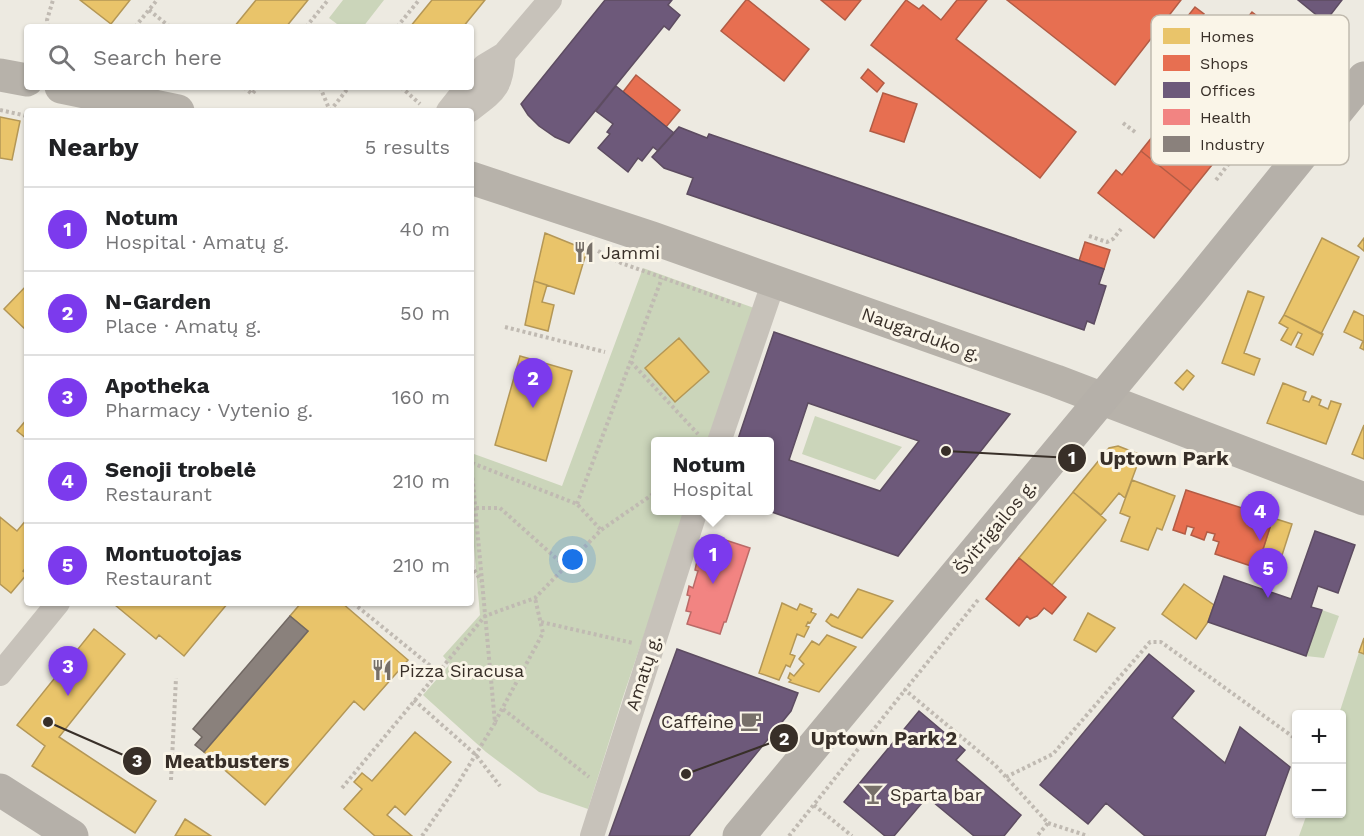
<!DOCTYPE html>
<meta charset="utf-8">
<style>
body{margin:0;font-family:"Work Sans",sans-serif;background:#f6f6f6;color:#202124}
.controls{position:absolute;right:18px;bottom:18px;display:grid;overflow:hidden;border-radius:6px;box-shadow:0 2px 4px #0004}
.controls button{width:54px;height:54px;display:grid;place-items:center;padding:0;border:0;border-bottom:2px solid #e0e0e0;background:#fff;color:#202124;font:30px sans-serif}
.you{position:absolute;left:573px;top:560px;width:21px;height:21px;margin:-15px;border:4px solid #fff;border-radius:50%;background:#1a73e8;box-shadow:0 0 0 9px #1a73e833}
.badge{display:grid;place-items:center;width:39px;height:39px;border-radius:50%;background:#7c3aed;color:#fff;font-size:20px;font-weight:700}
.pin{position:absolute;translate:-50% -50px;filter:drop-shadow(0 2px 3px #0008)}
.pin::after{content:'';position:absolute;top:32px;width:21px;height:18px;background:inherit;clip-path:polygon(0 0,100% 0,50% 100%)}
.popup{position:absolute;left:651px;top:437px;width:123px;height:78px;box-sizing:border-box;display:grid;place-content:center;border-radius:6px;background:#fff;filter:drop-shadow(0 2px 4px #0005);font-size:20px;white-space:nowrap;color:#757577}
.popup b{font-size:22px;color:#202124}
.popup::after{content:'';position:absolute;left:50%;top:100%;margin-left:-12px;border:12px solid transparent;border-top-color:#fff}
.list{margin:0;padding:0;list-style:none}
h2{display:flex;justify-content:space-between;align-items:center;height:78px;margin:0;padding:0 24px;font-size:26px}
h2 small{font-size:20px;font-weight:400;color:#757577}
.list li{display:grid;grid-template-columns:39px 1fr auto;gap:18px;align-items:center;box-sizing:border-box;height:84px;padding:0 24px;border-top:2px solid #e0e0e0}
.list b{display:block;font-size:22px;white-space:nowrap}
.list p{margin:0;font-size:20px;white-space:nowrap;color:#757577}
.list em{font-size:20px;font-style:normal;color:#757577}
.icon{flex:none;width:33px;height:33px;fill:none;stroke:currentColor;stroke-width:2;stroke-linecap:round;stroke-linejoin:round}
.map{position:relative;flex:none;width:1364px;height:836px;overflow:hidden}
.search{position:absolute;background:#fff;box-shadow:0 2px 4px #0004;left:24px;top:24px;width:450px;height:66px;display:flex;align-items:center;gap:15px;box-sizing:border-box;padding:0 21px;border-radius:6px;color:#757577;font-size:22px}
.panel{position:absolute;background:#fff;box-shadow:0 2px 4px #0004;left:24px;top:108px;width:450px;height:498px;border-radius:6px}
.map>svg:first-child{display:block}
.green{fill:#cbd5ba}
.homes{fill:#e9c46a;stroke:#b49756;stroke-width:1.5}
.shops{fill:#e76f51;stroke:#b25c45;stroke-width:1.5}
.offices{fill:#6d597a;stroke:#5d4c61;stroke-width:1.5;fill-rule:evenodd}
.health{fill:#f28482;stroke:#ba6a67;stroke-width:1.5}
.industry{fill:#8a817c;stroke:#716863;stroke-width:1.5}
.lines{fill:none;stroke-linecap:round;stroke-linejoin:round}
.path{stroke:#c0bab2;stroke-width:4;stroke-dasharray:3 3;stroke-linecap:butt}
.street{stroke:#c7c2ba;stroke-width:24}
.secondary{stroke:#b7b2aa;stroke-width:33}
.primary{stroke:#b5b0a9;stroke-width:33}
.labels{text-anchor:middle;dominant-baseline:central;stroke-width:6;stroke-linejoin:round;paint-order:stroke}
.poi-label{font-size:18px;fill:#382f28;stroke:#faf5e8;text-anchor:start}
.street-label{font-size:18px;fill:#382f28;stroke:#faf5e8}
.key{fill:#faf5e8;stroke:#c0baae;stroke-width:1.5}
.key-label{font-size:16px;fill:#382f28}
.leader{fill:none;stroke:#382f28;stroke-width:2}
.callout-dot{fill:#382f28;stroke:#faf5e8;stroke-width:2}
.mark-label{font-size:18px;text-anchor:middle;font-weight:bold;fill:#fff}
.callout-label{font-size:20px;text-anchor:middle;font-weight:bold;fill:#382f28;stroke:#faf5e8;stroke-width:6;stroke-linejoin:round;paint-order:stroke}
</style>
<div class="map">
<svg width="1364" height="836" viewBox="0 0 1364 836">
<rect width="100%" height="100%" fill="#edeae1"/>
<path class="green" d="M 343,0 L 384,0 L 363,27 L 341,27 L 329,18 Z
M 643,268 L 754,308 L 709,441 L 656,442 L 656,510 L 686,511 L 623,697 L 588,809 L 539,792 L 486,752 L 423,695 L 450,664 L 443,656 L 480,615 L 471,512 L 471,463 L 474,454 L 562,486 Z
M 815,416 L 902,447 L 875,480 L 802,454 Z
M 1322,610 L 1339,616 L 1324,658 L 1306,656 Z
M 1359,652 L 1364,654 L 1364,836 L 1299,836 L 1307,814 L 1342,814 L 1342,714 L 1339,714 Z"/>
<path class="homes" d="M 80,0 L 130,0 L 111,24 Z
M 256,0 L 308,0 L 286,27 L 234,27 Z
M 432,0 L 485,0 L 463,27 L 410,27 Z
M 0,117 L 20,121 L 12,160 L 0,158 Z
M 545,233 L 587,250 L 574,294 L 534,281 Z
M 1322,238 L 1359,257 L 1321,334 L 1284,315 Z
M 1364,238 L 1364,251 L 1358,246 Z
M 534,281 L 547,285 L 542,302 L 554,305 L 548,331 L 525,325 Z
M 27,285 L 27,331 L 4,309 Z
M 1248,291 L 1264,297 L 1244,353 L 1260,359 L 1254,375 L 1222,363 Z
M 1354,311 L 1364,316 L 1364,350 L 1360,348 L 1363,341 L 1344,332 Z
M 1284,315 L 1323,334 L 1313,355 L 1296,347 L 1302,334 L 1298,332 L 1291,345 L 1281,340 L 1288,328 L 1279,323 Z
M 679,338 L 709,372 L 675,402 L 645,368 Z
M 520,356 L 572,371 L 546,461 L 495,445 Z
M 1187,370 L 1194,376 L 1183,390 L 1175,383 Z
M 1283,383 L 1306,392 L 1303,400 L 1309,402 L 1312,396 L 1321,400 L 1319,405 L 1328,409 L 1331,401 L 1341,404 L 1326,444 L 1267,423 Z
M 27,419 L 27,439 L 17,431 Z
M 1364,425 L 1364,459 L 1352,454 Z
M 1118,446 L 1141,455 L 1125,498 L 1119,493 L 1101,515 L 1073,492 L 1109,448 Z
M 1132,480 L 1175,496 L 1162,530 L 1157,528 L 1148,550 L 1121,541 L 1130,517 L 1120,513 Z
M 1073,492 L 1106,520 L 1052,585 L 1019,558 Z
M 0,517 L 17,531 L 27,519 L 27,566 L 23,571 L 27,574 L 11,593 L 0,584 Z
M 1273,518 L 1292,524 L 1276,574 L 1257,568 Z
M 1184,584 L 1214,605 L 1208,622 L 1196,639 L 1162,614 Z
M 858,589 L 893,601 L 862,638 L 832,626 L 826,621 L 831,614 L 838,618 Z
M 117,603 L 228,603 L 184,656 L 159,635 L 156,639 L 115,605 Z
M 301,603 L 342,603 L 408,660 L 364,710 L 354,701 L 265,805 L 204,752 L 308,631 L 290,616 Z
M 782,603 L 797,610 L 800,604 L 812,609 L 811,612 L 816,614 L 810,623 L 808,622 L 806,626 L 809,627 L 804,637 L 797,634 L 790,654 L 795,656 L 790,667 L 786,665 L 779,680 L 759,673 Z
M 1088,613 L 1115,628 L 1096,652 L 1074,640 Z
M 94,629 L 125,654 L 59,737 L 156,801 L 135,833 L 32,766 L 45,746 L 17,725 Z
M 827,635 L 856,647 L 819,692 L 789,682 L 791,680 L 788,678 L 790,673 L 794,676 L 804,664 L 799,659 L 812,641 L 819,645 Z
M 1364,638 L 1364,654 L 1359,652 Z
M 415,732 L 451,762 L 405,815 L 395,806 L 387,815 L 412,836 L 375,836 L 344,809 L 362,789 L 354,782 L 362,773 L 372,781 Z
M 185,819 L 211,836 L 175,836 Z"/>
<path class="shops" d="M 746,0 L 748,0 L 809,49 L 784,81 L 721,31 Z
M 821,0 L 861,0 L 845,20 Z
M 906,0 L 919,9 L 923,5 L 941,20 L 957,0 L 987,0 L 956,39 L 1076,132 L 1040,178 L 871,45 Z
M 1007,0 L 1181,0 L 1115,85 Z
M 1195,7 L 1204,14 L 1192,29 L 1183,22 Z
M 1252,12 L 1303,52 L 1191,191 L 1141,151 Z
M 868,69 L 884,83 L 877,92 L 861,78 Z
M 636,75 L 680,110 L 666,127 L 623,92 Z
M 883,93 L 917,104 L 904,142 L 870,131 Z
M 1141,151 L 1191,191 L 1154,238 L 1098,193 L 1116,170 L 1122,175 Z
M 1085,242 L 1110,250 L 1104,269 L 1079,261 Z
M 1186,490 L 1273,518 L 1257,568 L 1215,554 L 1219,542 L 1213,540 L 1215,534 L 1207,532 L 1204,540 L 1191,535 L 1194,528 L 1187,526 L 1185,534 L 1173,530 Z
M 1019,558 L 1066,597 L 1052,614 L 1044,608 L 1037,616 L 1030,619 L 1027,616 L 1019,626 L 986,599 Z"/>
<path class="offices" d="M 605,0 L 672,0 L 668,5 L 680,15 L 669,30 L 664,26 L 569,143 L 555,137 L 539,126 L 528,115 L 521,104 Z
M 1298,0 L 1342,0 L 1325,22 Z
M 616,86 L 674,133 L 658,151 L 653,147 L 642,161 L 638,158 L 628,172 L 598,148 L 610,134 L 607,132 L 613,124 L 596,111 Z
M 679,127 L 707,138 L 709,134 L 1104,269 L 1099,284 L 1106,286 L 1094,324 L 1087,321 L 1084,330 L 687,194 L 693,178 L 664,168 L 652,157 Z
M 774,332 L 1010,414 L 898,556 L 766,510 L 770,510 L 770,442 L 737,442 ZM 808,403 L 919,441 L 880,491 L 789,460 Z
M 1315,531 L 1355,545 L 1338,593 L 1318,586 L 1311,607 L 1322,610 L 1306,656 L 1208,622 L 1224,576 L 1291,599 Z
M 677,649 L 798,693 L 791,711 L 689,836 L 609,836 Z
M 1149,654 L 1194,691 L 1172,718 L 1225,763 L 1240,727 L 1290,767 L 1265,836 L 1145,836 L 1106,803 L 1088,824 L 1040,785 Z
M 919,711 L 965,750 L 956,760 L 1021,815 L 1004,836 L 974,836 L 927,797 L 894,836 L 885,836 L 844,802 Z"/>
<path class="health" d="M 713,536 L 750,548 L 726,622 L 724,622 L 720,634 L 687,624 L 691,612 L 686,611 L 690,596 L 687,595 L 689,586 L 693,588 L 698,571 L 695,570 L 697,561 L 701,562 L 706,548 L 709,549 Z"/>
<path class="industry" d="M 290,616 L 308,631 L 204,752 L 195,745 L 202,737 L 193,729 Z"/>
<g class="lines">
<path class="path" d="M 149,10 L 170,27
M 48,27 L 47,20 L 53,0
M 135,27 L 157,0
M 306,27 L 328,0
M 397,27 L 419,0
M 244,87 L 252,94 L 258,87
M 320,87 L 330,111
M 401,87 L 420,104
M 0,110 L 27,116
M 330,111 L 349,87
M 1123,123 L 1135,132
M 1216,180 L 1269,113
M 1089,236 L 1107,242 L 1113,239 L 1121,229
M 598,251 L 621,263 L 742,306
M 505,327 L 605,352
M 631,362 L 698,434
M 472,463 L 577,504 L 601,530
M 577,504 L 662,278
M 476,508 L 500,508 L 566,567
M 471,565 L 482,582
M 978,600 L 905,690 L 995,765 L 1048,823 L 1037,836
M 353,603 L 438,672
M 541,622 L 633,643
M 414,700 L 476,755 L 500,786
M 503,709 L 589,777
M 495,722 L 543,633 L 535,598
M 1006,777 L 1053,754 L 1150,642 L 1161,642 L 1296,739
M 171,780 L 176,678
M 342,788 L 485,616 L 535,598 L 601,530 L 656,492
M 814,805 L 852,836
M 1048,823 L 1088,836
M 422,836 L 454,790 L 495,723 L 471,461
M 789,836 L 905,690"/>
<path class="street" d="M 471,82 L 484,66 L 504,54 L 550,0
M 448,111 L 467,87
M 469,111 C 498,89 500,89 504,54
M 719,442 L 774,281
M 0,674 L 58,603
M 592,836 L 696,510"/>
<path class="secondary" d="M 0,75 L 27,80
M 61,87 L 178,111
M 471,178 L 652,238 L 1056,381 L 1364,499"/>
<path class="primary" d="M 0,790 L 72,836
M 739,836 L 1193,289 L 1364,78"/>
</g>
<defs>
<symbol id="restaurant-bare" viewBox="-9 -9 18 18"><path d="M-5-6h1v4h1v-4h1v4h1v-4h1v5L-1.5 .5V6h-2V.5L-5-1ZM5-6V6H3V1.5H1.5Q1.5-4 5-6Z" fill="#777069" stroke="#faf5e8" stroke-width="2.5" paint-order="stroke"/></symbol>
<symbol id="cafe-bare" viewBox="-9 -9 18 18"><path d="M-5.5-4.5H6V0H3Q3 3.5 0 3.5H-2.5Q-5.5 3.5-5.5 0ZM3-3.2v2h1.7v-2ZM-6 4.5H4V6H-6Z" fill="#777069" stroke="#faf5e8" stroke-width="2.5" paint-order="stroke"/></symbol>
<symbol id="bar-bare" viewBox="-9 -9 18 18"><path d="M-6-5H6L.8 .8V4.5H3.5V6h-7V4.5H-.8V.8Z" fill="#777069" stroke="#faf5e8" stroke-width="2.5" paint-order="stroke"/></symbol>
</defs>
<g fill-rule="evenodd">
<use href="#restaurant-bare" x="569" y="237" width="30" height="30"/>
<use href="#restaurant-bare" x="367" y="655" width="30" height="30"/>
<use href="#cafe-bare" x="736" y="706" width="30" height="30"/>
<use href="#bar-bare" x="858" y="779" width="30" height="30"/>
</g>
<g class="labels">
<g class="poi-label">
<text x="601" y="252">Jammi</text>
<text x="399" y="670">Pizza Siracusa</text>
<text x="734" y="721" text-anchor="end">Caffeine</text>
<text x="890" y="794">Sparta bar</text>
</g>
<g class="street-label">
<text transform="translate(921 334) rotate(20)">Naugarduko g.</text>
<text transform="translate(995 527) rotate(-50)">Švitrigailos g.</text>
<text transform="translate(643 673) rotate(-72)">Amatų g.</text>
</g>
</g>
<rect x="1151" y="15" width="198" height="150" rx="9" class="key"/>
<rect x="1163" y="28" width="27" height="16" fill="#e9c46a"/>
<rect x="1163" y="55" width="27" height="16" fill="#e76f51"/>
<rect x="1163" y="82" width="27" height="16" fill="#6d597a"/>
<rect x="1163" y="109" width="27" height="16" fill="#f28482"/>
<rect x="1163" y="136" width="27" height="16" fill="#8a817c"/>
<g class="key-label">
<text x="1200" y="42">Homes</text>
<text x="1200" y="69">Shops</text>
<text x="1200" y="96">Offices</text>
<text x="1200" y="123">Health</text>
<text x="1200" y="150">Industry</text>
</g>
<path class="leader" d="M946 451L1072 458M686 774L784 738M48 722L137 761"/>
<g class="callout-dot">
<circle cx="946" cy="451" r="6"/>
<circle cx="686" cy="774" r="6"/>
<circle cx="48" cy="722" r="6"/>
<circle cx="1072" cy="458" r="15"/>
<circle cx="784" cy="738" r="15"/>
<circle cx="137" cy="761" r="15"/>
</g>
<g class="mark-label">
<text x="1072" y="464">1</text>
<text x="784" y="745">2</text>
<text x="137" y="767">3</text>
</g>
<g class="callout-label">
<text x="1164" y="465">Uptown Park</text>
<text x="884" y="745">Uptown Park 2</text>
<text x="227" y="768">Meatbusters</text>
</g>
</svg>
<div class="controls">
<button>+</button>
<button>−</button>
</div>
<div class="you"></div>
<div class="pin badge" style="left:713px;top:584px">1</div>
<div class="popup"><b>Notum</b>Hospital</div>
<div class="pin badge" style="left:533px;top:408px">2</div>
<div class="pin badge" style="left:68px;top:696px">3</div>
<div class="pin badge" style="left:1260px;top:541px">4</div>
<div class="pin badge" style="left:1268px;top:598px">5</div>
<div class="search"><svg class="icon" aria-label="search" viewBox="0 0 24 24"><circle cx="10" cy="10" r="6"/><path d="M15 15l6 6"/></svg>Search here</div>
<section class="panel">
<h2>Nearby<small>5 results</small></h2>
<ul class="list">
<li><span class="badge">1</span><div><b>Notum</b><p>Hospital · Amatų g.</p></div><em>40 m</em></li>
<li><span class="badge">2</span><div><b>N-Garden</b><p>Place · Amatų g.</p></div><em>50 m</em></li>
<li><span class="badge">3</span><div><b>Apotheka</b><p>Pharmacy · Vytenio g.</p></div><em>160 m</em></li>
<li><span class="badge">4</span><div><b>Senoji trobelė</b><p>Restaurant</p></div><em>210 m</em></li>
<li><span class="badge">5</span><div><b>Montuotojas</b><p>Restaurant</p></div><em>210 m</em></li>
</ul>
</section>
</div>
